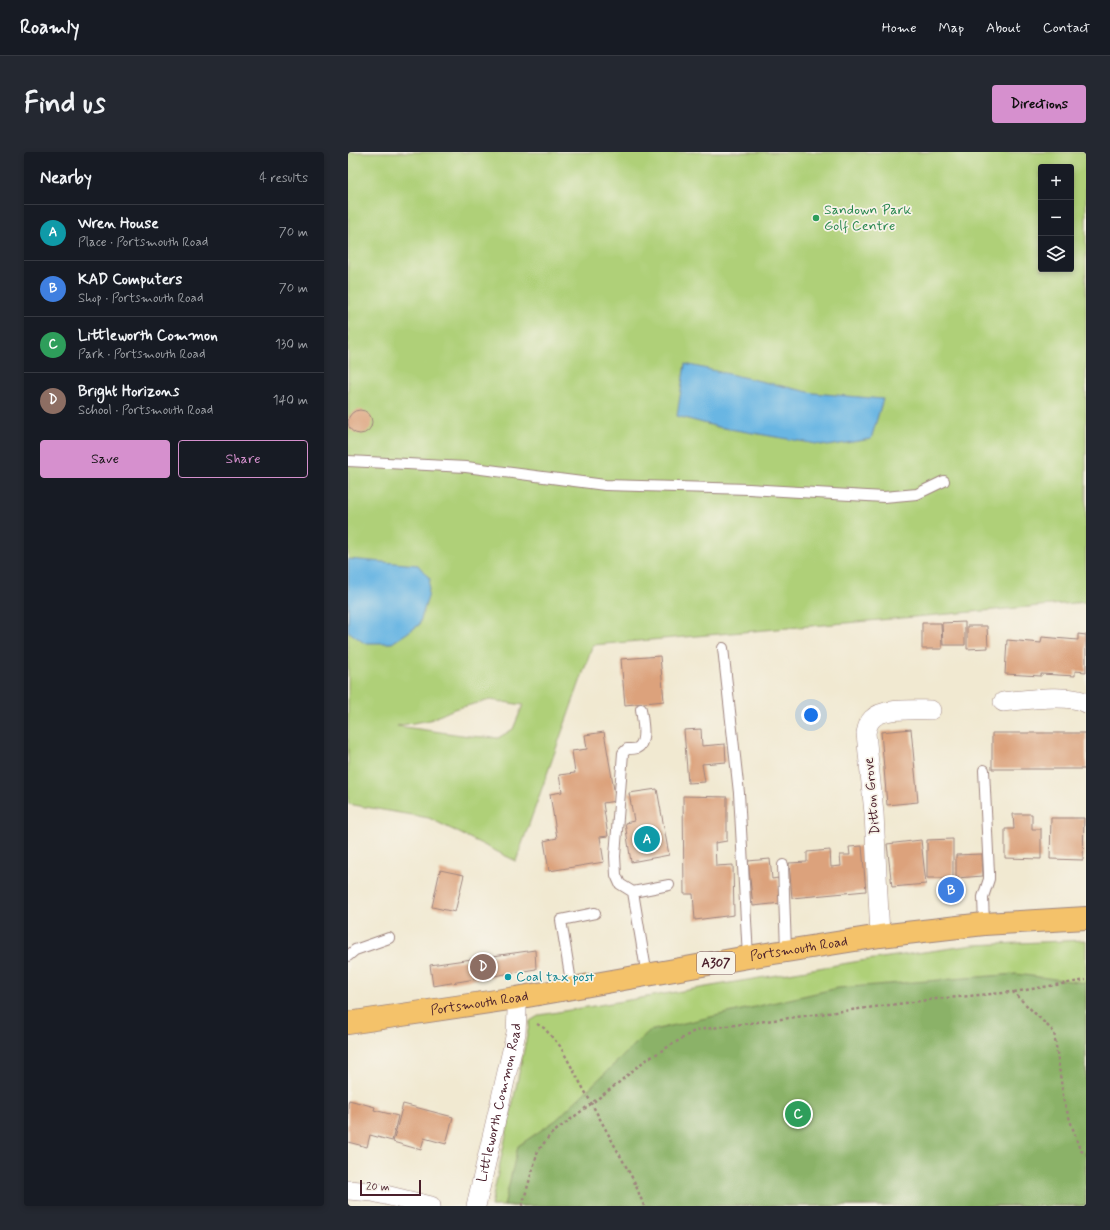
<!DOCTYPE html>
<meta charset="utf-8">
<style>
body{margin:0;font-family:Mynerve,sans-serif;background:#242831;color:#f1f3f6}
.controls{position:absolute;right:12px;top:12px;display:grid;overflow:hidden;border-radius:4px;box-shadow:0 2px 6px #0003}
.controls button{width:36px;height:36px;display:grid;place-items:center;padding:0;border:0;border-bottom:1px solid #363941;background:#171b24;color:#f1f3f6;font:20px sans-serif}
.scale{position:absolute;left:12px;bottom:10px;width:61px;box-sizing:border-box;padding-left:4px;border:2px solid #4a1f2b;border-top:0;font-size:11px;line-height:14px;white-space:nowrap;color:#4a1f2b;-webkit-text-stroke:3px #f7f3e8;paint-order:stroke}
.you{position:absolute;left:463px;top:563px;width:14px;height:14px;margin:-10px;border:3px solid #fff;border-radius:50%;background:#1a73e8;box-shadow:0 0 0 6px #1a73e833}
.badge{display:grid;place-items:center;width:26px;height:26px;border-radius:50%;background:#d690ce;color:#fff;font-size:13px;font-weight:700}
.pin{position:absolute;translate:-50% -50%;border:2px solid #fff;box-shadow:0 1px 4px #0006}
.list{margin:0;padding:0;list-style:none}
h2{display:flex;justify-content:space-between;align-items:center;height:52px;margin:0;padding:0 16px;font-size:17px}
h2 small{font-size:13px;font-weight:400;color:#9ea1a6}
.list li{display:grid;grid-template-columns:26px 1fr auto;gap:12px;align-items:center;box-sizing:border-box;height:56px;padding:0 16px;border-top:1px solid #363941}
.list b{display:block;font-size:15px;white-space:nowrap}
.list p{margin:0;font-size:13px;white-space:nowrap;color:#9ea1a6}
.list em{font-size:13px;font-style:normal;color:#9ea1a6}
.actions{display:flex;gap:8px;padding:12px 16px}
.actions a{flex:1;padding:9px 0;border:1px solid #d690ce;border-radius:4px;text-align:center;font-size:14px;color:#d690ce}
.actions .main{background:#d690ce;color:#111}
.icon{flex:none;width:22px;height:22px;fill:none;stroke:currentColor;stroke-width:2;stroke-linecap:round;stroke-linejoin:round}
.map{position:relative;flex:none;width:738px;height:1054px;overflow:hidden;border-radius:4px}
header{display:flex;align-items:center;gap:24px;box-sizing:border-box;height:56px;padding:0 20px;background:#171b24;border-bottom:1px solid #363941}
header strong{font-size:19px}
nav{display:flex;gap:22px;margin-inline-start:auto;font-size:14px}
.intro{display:flex;align-items:center;justify-content:space-between;box-sizing:border-box;height:96px;padding:0 24px}
h1{margin:0;font-size:28px}
.button{padding:10px 18px;border-radius:4px;background:#d690ce;color:#111;font-size:14px;font-weight:700}
main{display:flex;gap:24px;padding:0 24px}
aside{flex:1;background:#171b24;border-radius:4px;box-shadow:0 2px 6px #0003}
.map>svg:first-child{display:block}
.green{fill:#afd078;stroke:#7c7852;fill-rule:evenodd}
.forest{fill:#8bb268;stroke:#6a684a}
.water{fill:#69b6e3;stroke:#5a6a87}
.building{fill:#dca27b}
.lines{fill:none;stroke-linecap:round;stroke-linejoin:round}
.lane-casing{stroke:#9e847e;stroke-width:12}
.street-casing{stroke:#9e847e;stroke-width:20}
.primary-casing{stroke:#9e847e;stroke-width:24}
.path{stroke:#9e847e;stroke-width:2.5;stroke-dasharray:3 3;stroke-linecap:butt}
.lane{stroke:#fff;stroke-width:10}
.street{stroke:#fff;stroke-width:19}
.primary{stroke:#f4c26a;stroke-width:22}
.leisure-dot{fill:#2e9e5b;stroke:#f7f3e8;stroke-width:1.5}
.culture-dot{fill:#0f9aa8;stroke:#f7f3e8;stroke-width:1.5}
.labels{text-anchor:middle;dominant-baseline:central;stroke-width:3.5;stroke-linejoin:round;paint-order:stroke}
.shield{fill:#f7f3e8;stroke:#7e5f64;stroke-width:1}
.shield-label{font-size:13px;font-weight:bold;fill:#4a1f2b}
.leisure-label{font-size:14px;fill:#27864d;stroke:#f7f3e8;text-anchor:start}
.street-label{font-size:14px;fill:#4a1f2b;stroke:#f7f3e8}
.culture-label{font-size:14px;fill:#0d838f;stroke:#f7f3e8;text-anchor:start}
</style>
<header>
<strong>Roamly</strong>
<nav><a>Home</a><a>Map</a><a>About</a><a>Contact</a></nav>
</header>
<div class="intro"><h1>Find us</h1><a class="button">Directions</a></div>
<main>
<aside>
<h2>Nearby<small>4 results</small></h2>
<ul class="list">
<li><span class="badge" style="background:#0f9aa8">A</span><div><b>Wren House</b><p>Place · Portsmouth Road</p></div><em>70 m</em></li>
<li><span class="badge" style="background:#3f7fe0">B</span><div><b>KAD Computers</b><p>Shop · Portsmouth Road</p></div><em>70 m</em></li>
<li><span class="badge" style="background:#2e9e5b">C</span><div><b>Littleworth Common</b><p>Park · Portsmouth Road</p></div><em>130 m</em></li>
<li><span class="badge" style="background:#8d6e63">D</span><div><b>Bright Horizons</b><p>School · Portsmouth Road</p></div><em>140 m</em></li>
</ul>
<div class="actions"><a class="main">Save</a><a>Share</a></div>
</aside>
<div class="map">
<svg width="738" height="1054" viewBox="0 0 738 1054">
<rect width="100%" height="100%" fill="#f7f3e8"/>
<filter id="ink" filterUnits="userSpaceOnUse"><feTurbulence type="fractalNoise" baseFrequency=".025" numOctaves="2"/><feDisplacementMap in="SourceGraphic" scale="8" xChannelSelector="R" yChannelSelector="G"/><feConvolveMatrix kernelMatrix="1 2 1 2 8 2 1 2 1" color-interpolation-filters="sRGB"/></filter>
<filter id="wash" filterUnits="userSpaceOnUse"><feTurbulence type="fractalNoise" baseFrequency=".012" numOctaves="4" result="noise"/><feDisplacementMap in="SourceGraphic" scale="16" xChannelSelector="R" yChannelSelector="G"/><feGaussianBlur stdDeviation="0.9" result="paint"/><feColorMatrix in="noise" values="0 0 0 0 0 0 0 0 0 0 0 0 0 0 0 0 0 1.4 0 .05"/><feComposite in="paint" operator="in"/></filter>
<g filter="url(#wash)">
<rect width="100%" height="100%" fill="#f1e9d1"/>
<path class="green" d="M 0,0 L 738,0 L 738,450 L 245,493 L 168,709 L 81,666 L 0,652 ZM 693,15 L 723,15 L 723,117 L 693,117 ZM 142,548 L 175,553 L 165,577 L 150,586 L 121,584 L 49,574 L 82,568 L 106,557 Z
M 738,788 L 738,1054 L 143,1054 L 182,869 L 192,863 L 512,809 L 626,793 Z"/>
<path class="forest" d="M 668,822 L 738,831 L 738,1054 L 156,1054 L 170,994 L 208,968 L 301,879 L 490,836 Z"/>
<path class="water" d="M 337,212 L 465,241 L 535,247 L 523,287 L 480,294 L 370,275 L 329,264 Z
M 0,407 L 70,413 L 82,427 L 80,445 L 71,473 L 44,491 L 16,491 L 0,479 Z"/>
<g id="blocks">
<path class="building" d="M0 270a12 12 0 1 1 24 0a12 12 0 1 1-24 0Z
M 617,470 L 617,493 L 595,493 L 594,471 Z
M 574,471 L 593,471 L 594,497 L 574,497 Z
M 619,474 L 639,474 L 640,496 L 619,497 Z
M 730,482 L 738,483 L 738,520 L 727,519 L 727,524 L 693,522 L 693,524 L 657,522 L 659,488 L 693,491 L 694,485 L 730,488 Z
M 312,504 L 316,549 L 277,553 L 273,507 Z
M 353,577 L 354,594 L 377,592 L 378,610 L 354,612 L 357,630 L 340,631 L 336,578 Z
M 563,577 L 570,650 L 539,653 L 533,580 Z
M 256,580 L 268,649 L 255,651 L 260,684 L 252,685 L 256,710 L 201,719 L 196,689 L 209,686 L 202,642 L 214,640 L 211,623 L 227,621 L 224,599 L 239,597 L 237,583 Z
M 644,581 L 738,581 L 738,617 L 644,617 Z
M 309,637 L 321,703 L 283,710 L 277,671 L 286,669 L 281,641 Z
M 335,644 L 379,645 L 379,689 L 367,691 L 368,714 L 385,713 L 386,763 L 347,768 L 345,742 L 336,742 Z
M 665,662 L 684,662 L 684,677 L 693,677 L 693,707 L 657,706 L 657,677 L 666,677 Z
M 703,666 L 736,666 L 735,708 L 702,707 Z
M 605,687 L 605,726 L 579,726 L 579,688 Z
M 573,688 L 578,732 L 544,735 L 539,692 Z
M 514,694 L 518,739 L 444,746 L 441,711 L 459,710 L 459,700 L 482,698 L 483,715 L 493,714 L 492,703 L 502,703 L 501,695 Z
M 634,702 L 635,724 L 608,726 L 608,703 Z
M 422,707 L 424,727 L 430,726 L 433,751 L 405,754 L 400,709 Z
M 92,718 L 116,723 L 107,760 L 84,755 Z
M 610,729 L 612,746 L 595,747 L 594,730 Z
M 187,798 L 188,817 L 85,834 L 82,813 Z
M 1,948 L 27,955 L 26,958 L 50,964 L 44,989 L 22,983 L 19,995 L 0,990 L 0,952 Z
M 55,952 L 105,965 L 98,992 L 76,986 L 73,998 L 45,990 Z"/>
</g>
</g>
<g filter="url(#ink)">
<use href="#blocks" fill-opacity="0" stroke="#9e847e" stroke-width="1"/>
<g class="lines">
<defs>
<path id="lane" d="M 0,309 L 118,315 L 257,333 L 401,337 L 536,345 L 569,342 L 596,329
M 375,496 L 391,641 L 400,805
M 435,713 L 438,798
M 285,740 L 272,732 L 268,723 L 267,704 L 275,601 L 279,597 C 282,597 287,597 289,596 C 300,591 294,566 293,557
M 636,772 L 635,745 L 641,727 L 641,721 L 636,618
M 0,804 L 7,798 L 41,786
M 299,824 L 285,740 L 321,733
M 224,836 L 213,768 L 247,761"/>
<g id="street">
<path d="M 655,550 C 675,548 722,541 738,551"/>
<path d="M 532,784 L 526,661 L 518,581 C 519,576 520,571 524,567 C 535,555 568,558 583,558"/>
<path d="M 0,1038 L 25,1040 L 83,1054"/>
<path id="s1" d="M 128,1054 L 168,881 L 169,859 L 168,846"/>
</g>
<g id="primary">
<path id="s2" d="M 0,871 L 168,846 L 400,805 L 532,784 L 636,772 L 738,766"/>
</g>
</defs>
<use href="#lane" class="lane-casing"/>
<use href="#street" class="street-casing"/>
<use href="#primary" class="primary-casing"/>
<path class="path" d="M 666,840 L 738,828
M 189,872 L 196,876 L 212,894 L 286,1029 L 296,1054
M 174,1054 L 190,999 L 202,983 L 269,932 L 295,910 L 348,878 L 588,847 L 665,840 L 706,880 L 716,950 L 732,998 L 738,1002"/>
<use href="#lane" class="lane"/>
<use href="#street" class="street"/>
<use href="#primary" class="primary"/>
</g>
</g>
<circle class="leisure-dot" cx="468" cy="66" r="4"/>
<circle class="culture-dot" cx="160" cy="825" r="4"/>
<g class="labels">
<rect class="shield" x="349" y="800" width="38" height="22" rx="3"/>
<g class="shield-label">
<text x="368" y="811">A307</text>
</g>
<g class="leisure-label">
<text x="476" y="58">Sandown Park<tspan x="476" dy="16">Golf Centre</tspan></text>
</g>
<g class="street-label">
<text transform="translate(524 644) rotate(-95)">Ditton Grove</text>
<text stroke="none"><textPath href="#s2" startOffset="457">Portsmouth Road</textPath></text>
<text stroke="none"><textPath href="#s2" startOffset="133">Portsmouth Road</textPath></text>
<text stroke="none"><textPath href="#s1" startOffset="106">Littleworth Common Road</textPath></text>
</g>
<g class="culture-label">
<text x="168" y="825">Coal tax post</text>
</g>
</g>
</svg>
<div class="controls">
<button>+</button>
<button>−</button>
<button><svg class="icon" aria-label="layers" viewBox="0 0 24 24"><path d="M12 4l9 5-9 5-9-5zM3 14l9 5 9-5"/></svg></button>
</div>
<div class="scale">20 m</div>
<div class="you"></div>
<div class="pin badge" style="left:299px;top:687px;background:#0f9aa8">A</div>
<div class="pin badge" style="left:603px;top:738px;background:#3f7fe0">B</div>
<div class="pin badge" style="left:450px;top:962px;background:#2e9e5b">C</div>
<div class="pin badge" style="left:135px;top:815px;background:#8d6e63">D</div>
</div>
</main>
